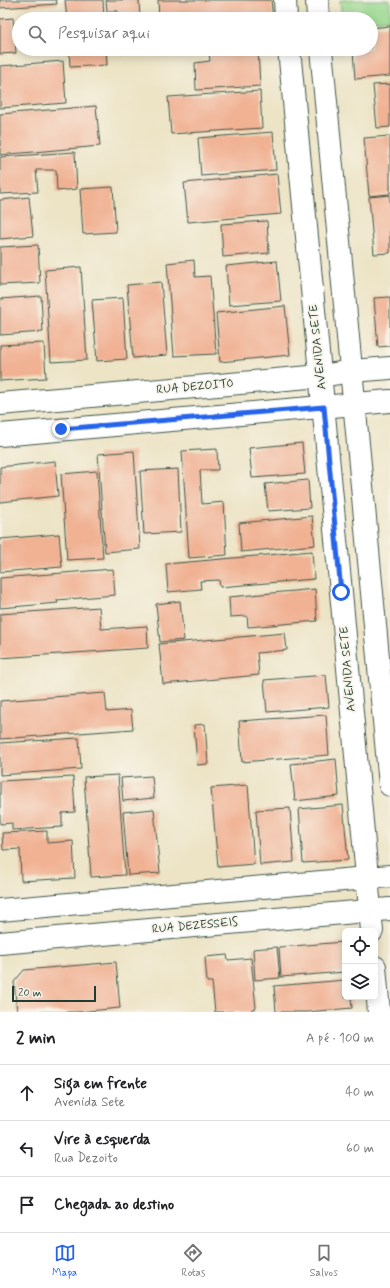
<!DOCTYPE html>
<html lang="pt">
<meta charset="utf-8">
<style>
body{margin:0;font-family:Mynerve,sans-serif;background:#f2f2f2;color:#202124}
.controls{position:absolute;right:12px;bottom:12px;display:grid;overflow:hidden;border-radius:6px;box-shadow:0 2px 10px #0003}
.controls button{width:36px;height:36px;display:grid;place-items:center;padding:0;border:0;border-bottom:1px solid #e0e0e0;background:#fff;color:#202124;font:20px sans-serif}
.scale{position:absolute;left:12px;bottom:10px;width:84px;box-sizing:border-box;padding-left:4px;border:2px solid #1f3d34;border-top:0;font-size:11px;line-height:14px;white-space:nowrap;color:#1f3d34;-webkit-text-stroke:3px #f7f3e8;paint-order:stroke}
.stop{position:absolute;width:12px;height:12px;margin:-9px;border:3px solid #2563eb;border-radius:50%;background:#fff}
.stop.end{background:#2563eb;border-color:#fff;box-shadow:0 1px 4px #0008}
.list{margin:0;padding:0;list-style:none}
h2{display:flex;justify-content:space-between;align-items:center;height:52px;margin:0;padding:0 16px;font-size:17px}
h2 small{font-size:13px;font-weight:400;color:#757577}
.list li{display:grid;grid-template-columns:26px 1fr auto;gap:12px;align-items:center;box-sizing:border-box;height:56px;padding:0 16px;border-top:1px solid #e0e0e0}
.list b{display:block;font-size:15px;white-space:nowrap}
.list p{margin:0;font-size:13px;white-space:nowrap;color:#757577}
.list em{font-size:13px;font-style:normal;color:#757577}
.icon{flex:none;width:22px;height:22px;fill:none;stroke:currentColor;stroke-width:2;stroke-linecap:round;stroke-linejoin:round}
.map{position:relative;flex:none;width:390px;height:1012px;overflow:hidden}
.search{position:absolute;background:#fff;box-shadow:0 2px 10px #0003;left:12px;right:12px;top:12px;height:44px;display:flex;align-items:center;gap:10px;box-sizing:border-box;padding:0 14px;border-radius:22px;color:#757577;font-size:15px}
.sheet{height:220px;background:#fff}
nav{display:flex;justify-content:space-around;align-items:center;box-sizing:border-box;height:56px;border-top:1px solid #e0e0e0;background:#fff;font-size:11px;color:#757577}
nav a{display:grid;justify-items:center;gap:2px}
nav .on{color:#2563eb}
.map>svg:first-child{display:block}
.green{fill:#9ad990;stroke:#5c8b62}
.building{fill:#f1b294}
.lines{fill:none;stroke-linecap:round;stroke-linejoin:round}
.minor-casing{stroke:#3e564a;stroke-width:24}
.tertiary-casing{stroke:#3e564a;stroke-width:24}
.minor{stroke:#fff;stroke-width:22}
.tertiary{stroke:#fff;stroke-width:22}
.route{stroke:#2563eb;stroke-width:5}
.labels{text-anchor:middle;dominant-baseline:central;stroke-width:3.5;stroke-linejoin:round;paint-order:stroke}
.street-label{font-size:12px;fill:#1f3d34;stroke:#f7f3e8}
</style>
<div class="map">
<svg width="390" height="1012" viewBox="0 0 390 1012">
<rect width="100%" height="100%" fill="#f7f3e8"/>
<filter id="ink" filterUnits="userSpaceOnUse"><feTurbulence type="fractalNoise" baseFrequency=".025" numOctaves="2"/><feDisplacementMap in="SourceGraphic" scale="8" xChannelSelector="R" yChannelSelector="G"/><feConvolveMatrix kernelMatrix="1 2 1 2 8 2 1 2 1" color-interpolation-filters="sRGB"/></filter>
<filter id="wash" filterUnits="userSpaceOnUse"><feTurbulence type="fractalNoise" baseFrequency=".012" numOctaves="4" result="noise"/><feDisplacementMap in="SourceGraphic" scale="16" xChannelSelector="R" yChannelSelector="G"/><feGaussianBlur stdDeviation="0.9" result="paint"/><feColorMatrix in="noise" values="0 0 0 0 0 0 0 0 0 0 0 0 0 0 0 0 0 1.4 0 .05"/><feComposite in="paint" operator="in"/></filter>
<g filter="url(#wash)">
<rect width="100%" height="100%" fill="#ede4c6"/>
<path class="green" d="M 340,0 L 390,0 L 390,19 L 371,21 L 371,19 L 342,19 Z"/>
<g id="blocks">
<path class="building" d="M 0,0 L 56,0 L 57,4 L 0,8 Z
M 65,0 L 103,0 L 104,19 L 67,19 Z
M 106,0 L 139,0 L 140,19 L 118,19 L 118,11 L 107,11 Z
M 158,0 L 271,0 L 273,19 L 159,19 Z
M 13,18 L 16,53 L 0,54 L 0,19 Z
M 390,26 L 390,76 L 355,79 L 353,49 L 371,49 L 371,28 Z
M 69,49 L 106,49 L 107,65 L 70,67 Z
M 121,49 L 142,49 L 143,52 L 121,53 Z
M 258,50 L 260,86 L 196,90 L 195,63 L 210,61 L 209,53 Z
M 63,61 L 66,103 L 0,108 L 0,66 Z
M 390,84 L 390,127 L 377,128 L 373,85 Z
M 260,91 L 262,128 L 171,134 L 168,97 Z
M 96,106 L 100,146 L 0,155 L 0,114 Z
M 273,132 L 276,170 L 201,176 L 198,138 Z
M 390,136 L 390,194 L 369,196 L 364,138 Z
M 75,152 L 77,189 L 57,191 L 56,170 L 36,170 L 38,192 L 0,194 L 0,157 Z
M 277,174 L 281,214 L 188,222 L 184,183 Z
M 113,187 L 116,232 L 83,234 L 80,189 Z
M 390,195 L 390,253 L 374,254 L 369,197 Z
M 29,197 L 33,236 L 0,239 L 0,200 Z
M 267,221 L 269,253 L 223,257 L 221,224 Z
M 38,245 L 40,283 L 0,285 L 0,247 Z
M 194,260 L 195,277 L 210,276 L 216,354 L 174,356 L 167,263 Z
M 277,261 L 281,301 L 229,305 L 226,266 Z
M 81,267 L 87,360 L 51,362 L 45,270 Z
M 161,282 L 167,355 L 133,358 L 127,285 Z
M 41,296 L 43,332 L 0,335 L 0,299 Z
M 390,297 L 390,346 L 378,347 L 374,298 Z
M 123,298 L 127,359 L 97,361 L 92,300 Z
M 285,306 L 290,355 L 220,362 L 216,313 Z
M 44,343 L 46,378 L 0,381 L 0,345 Z
M 302,443 L 305,474 L 252,478 L 249,448 Z
M 217,449 L 218,470 L 200,470 L 202,504 L 224,502 L 227,555 L 189,558 L 182,451 Z
M 134,451 L 140,549 L 105,552 L 98,454 Z
M 55,461 L 58,496 L 0,502 L 0,467 Z
M 178,469 L 181,532 L 144,534 L 140,471 Z
M 97,471 L 103,558 L 67,560 L 61,474 Z
M 308,480 L 310,508 L 268,511 L 265,484 Z
M 312,516 L 315,545 L 241,552 L 239,523 Z
M 59,534 L 62,567 L 0,572 L 0,539 Z
M 312,551 L 314,579 L 220,587 L 219,580 L 200,581 L 201,589 L 168,592 L 166,564 Z
M 113,569 L 115,595 L 57,600 L 58,603 L 0,608 L 0,578 Z
M 315,589 L 317,621 L 248,627 L 247,616 L 230,617 L 229,597 Z
M 180,601 L 184,640 L 160,642 L 156,604 Z
M 99,607 L 101,629 L 147,626 L 148,648 L 0,658 L 0,614 Z
M 285,633 L 287,650 L 257,653 L 259,675 L 163,684 L 159,644 Z
M 326,675 L 329,707 L 267,712 L 264,680 Z
M 105,693 L 107,712 L 131,710 L 133,729 L 0,739 L 0,701 Z
M 326,715 L 329,755 L 242,762 L 239,721 Z
M 205,724 L 208,764 L 197,765 L 194,725 Z
M 79,738 L 81,769 L 0,775 L 0,743 Z
M 336,759 L 339,796 L 295,801 L 291,764 Z
M 118,775 L 125,875 L 91,877 L 84,777 Z
M 152,776 L 154,798 L 123,801 L 121,778 Z
M 73,777 L 75,812 L 62,813 L 62,827 L 12,830 L 12,823 L 0,824 L 0,781 Z
M 248,785 L 254,864 L 218,867 L 211,788 Z
M 343,805 L 348,860 L 303,863 L 299,809 Z
M 290,808 L 294,862 L 260,865 L 256,810 Z
M 154,809 L 160,873 L 128,875 L 123,812 Z
M 47,831 L 47,843 L 73,841 L 75,878 L 21,881 L 20,849 L 3,850 L 2,833 Z
M 345,942 L 345,972 L 281,977 L 279,947 Z
M 277,947 L 280,978 L 255,980 L 253,949 Z
M 227,955 L 228,960 L 251,958 L 256,1008 L 252,1009 L 252,1012 L 215,1012 L 212,982 L 207,982 L 205,957 Z
M 116,962 L 120,1008 L 78,1012 L 17,1012 L 14,982 L 24,970 Z
M 345,980 L 345,997 L 351,997 L 352,1008 L 307,1012 L 276,1012 L 274,986 Z"/>
</g>
</g>
<g filter="url(#ink)">
<use href="#blocks" fill-opacity="0" stroke="#3e564a" stroke-width="1"/>
<g class="lines">
<defs>
<path id="minor" d="M 0,404 L 321,376 L 352,371 L 390,368
M 0,435 L 390,401
M 0,910 L 390,876
M 0,943 L 390,909"/>
<path id="tertiary" d="M 285,0 L 286,19
M 317,0 L 318,19
M 289,49 L 341,592 L 372,931
M 321,49 L 390,785
M 375,967 L 379,1012"/>
</defs>
<use href="#minor" class="minor-casing"/>
<use href="#tertiary" class="tertiary-casing"/>
<use href="#minor" class="minor"/>
<use href="#tertiary" class="tertiary"/>
</g>
</g>
<g class="lines" filter="url(#ink)">
<path class="route" d="M 61,429 L 324,407 L 341,592"/>
</g>
<g class="labels">
<g class="street-label">
<text transform="translate(318 347) rotate(-96)">AVENIDA SETE</text>
<text transform="translate(195 387) rotate(-5)">RUA DEZOITO</text>
<text transform="translate(348 669) rotate(-95)">AVENIDA SETE</text>
<text transform="translate(195 926) rotate(-5)">RUA DEZESSEIS</text>
</g>
</g>
</svg>
<div class="controls">
<button><svg class="icon" aria-label="locate" viewBox="0 0 24 24"><circle cx="12" cy="12" r="6"/><path d="M12 2v4M12 18v4M2 12h4M18 12h4"/></svg></button>
<button><svg class="icon" aria-label="layers" viewBox="0 0 24 24"><path d="M12 4l9 5-9 5-9-5zM3 14l9 5 9-5"/></svg></button>
</div>
<div class="scale">20 m</div>
<div class="stop" style="left:341px;top:592px"></div>
<div class="stop end" style="left:61px;top:429px"></div>
<div class="search"><svg class="icon" aria-label="search" viewBox="0 0 24 24"><circle cx="10" cy="10" r="6"/><path d="M15 15l6 6"/></svg>Pesquisar aqui</div>
</div>
<section class="sheet">
<h2>2 min<small>A pé · 100 m</small></h2>
<ul class="list">
<li><svg class="icon" aria-label="ahead" viewBox="0 0 24 24"><path d="M12 20V5M6 11l6-6 6 6"/></svg><div><b>Siga em frente</b><p>Avenida Sete</p></div><em>40 m</em></li>
<li><svg class="icon" aria-label="left" viewBox="0 0 24 24"><path d="M17 20v-9H6M10 6l-5 5 5 5"/></svg><div><b>Vire à esquerda</b><p>Rua Dezoito</p></div><em>60 m</em></li>
<li><svg class="icon" aria-label="arrive" viewBox="0 0 24 24"><path d="M6 21V4h12l-3 4 3 4H6"/></svg><div><b>Chegada ao destino</b></div></li>
</ul>
</section>
<nav>
<a class="on"><svg class="icon" aria-label="map" viewBox="0 0 24 24"><path d="M3 6l6-2 6 2 6-2v14l-6 2-6-2-6 2zM9 4v14M15 6v14"/></svg>Mapa</a>
<a><svg class="icon" aria-label="directions" viewBox="0 0 24 24"><path d="M12 3l9 9-9 9-9-9zM9 14v-3h6M13 9l2 2-2 2"/></svg>Rotas</a>
<a><svg class="icon" aria-label="saved" viewBox="0 0 24 24"><path d="M7 4h10v16l-5-4-5 4z"/></svg>Salvos</a>
</nav>
